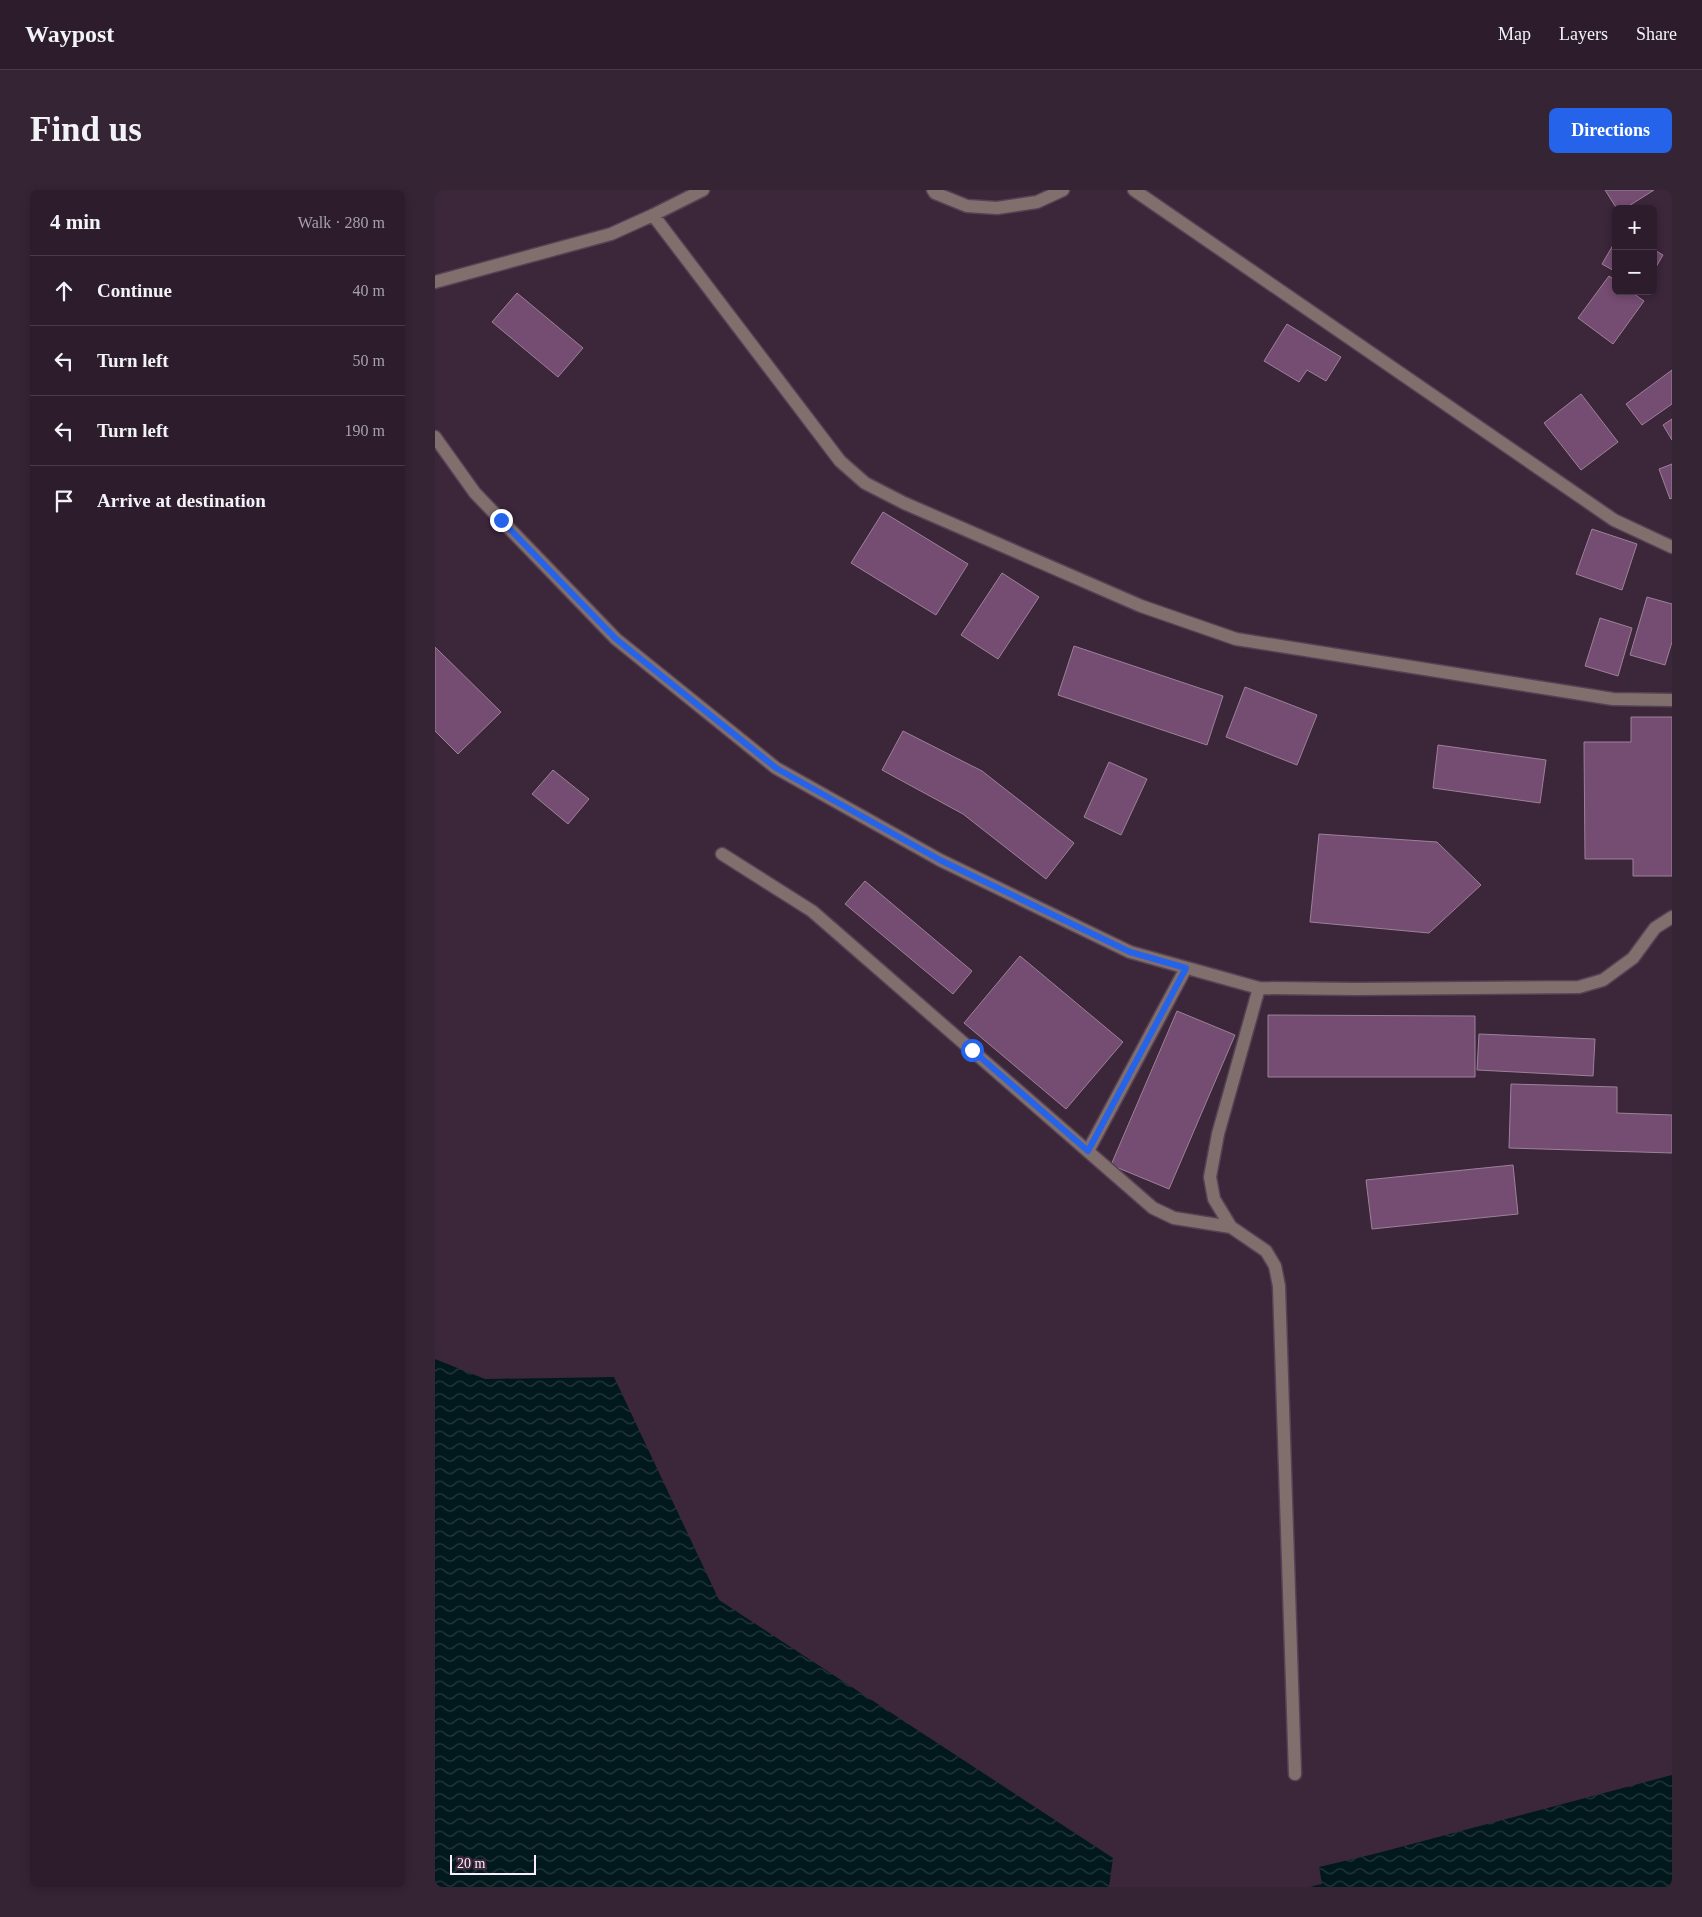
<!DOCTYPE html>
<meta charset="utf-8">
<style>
body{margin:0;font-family:"Times New Roman",serif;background:#352534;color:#f1f3f6}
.controls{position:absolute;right:15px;top:15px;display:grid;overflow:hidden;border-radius:8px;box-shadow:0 2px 8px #0003}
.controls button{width:45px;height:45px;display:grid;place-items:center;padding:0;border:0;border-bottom:1px solid #483a48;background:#2d1c2c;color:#f1f3f6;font:25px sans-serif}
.scale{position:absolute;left:15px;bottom:12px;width:86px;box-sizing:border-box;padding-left:5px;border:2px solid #fcedfa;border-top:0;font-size:14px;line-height:18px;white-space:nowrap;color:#fcedfa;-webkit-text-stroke:4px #3c263a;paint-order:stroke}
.stop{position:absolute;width:15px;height:15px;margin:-11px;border:4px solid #2563eb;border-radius:50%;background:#fff}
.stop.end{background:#2563eb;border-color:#fff;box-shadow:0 1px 5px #0008}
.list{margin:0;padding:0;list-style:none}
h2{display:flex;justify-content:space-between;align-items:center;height:65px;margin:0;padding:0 20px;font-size:21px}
h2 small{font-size:16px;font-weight:400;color:#a7a1a9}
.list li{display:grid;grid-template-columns:32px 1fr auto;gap:15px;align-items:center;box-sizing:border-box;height:70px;padding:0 20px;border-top:1px solid #483a48}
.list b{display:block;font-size:19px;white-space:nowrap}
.list em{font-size:16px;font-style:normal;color:#a7a1a9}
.icon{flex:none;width:28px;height:28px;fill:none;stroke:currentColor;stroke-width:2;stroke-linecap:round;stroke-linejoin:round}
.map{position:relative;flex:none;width:1237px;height:1697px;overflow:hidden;border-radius:8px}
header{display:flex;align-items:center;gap:30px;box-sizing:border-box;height:70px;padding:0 25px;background:#2d1c2c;border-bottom:1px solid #483a48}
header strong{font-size:24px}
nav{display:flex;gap:28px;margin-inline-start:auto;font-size:18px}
.intro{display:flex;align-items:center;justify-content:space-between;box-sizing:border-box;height:120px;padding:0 30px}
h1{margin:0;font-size:35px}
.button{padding:12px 22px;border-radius:8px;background:#2563eb;color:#fff;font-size:18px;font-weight:700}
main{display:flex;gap:30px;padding:0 30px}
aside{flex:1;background:#2d1c2c;border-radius:8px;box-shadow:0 2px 8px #0003}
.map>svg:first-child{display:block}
.water{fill:url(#water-waves)}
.building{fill:#754c72;stroke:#9c8199}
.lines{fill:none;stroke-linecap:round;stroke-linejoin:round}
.minor-casing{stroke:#574255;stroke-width:15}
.minor{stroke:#806f6d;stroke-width:12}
.route{stroke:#2563eb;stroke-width:6}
</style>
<header>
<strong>Waypost</strong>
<nav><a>Map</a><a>Layers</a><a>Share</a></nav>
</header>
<div class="intro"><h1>Find us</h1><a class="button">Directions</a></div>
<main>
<aside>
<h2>4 min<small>Walk · 280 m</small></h2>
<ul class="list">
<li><svg class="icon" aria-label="ahead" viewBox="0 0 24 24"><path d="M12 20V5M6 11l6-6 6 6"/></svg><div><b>Continue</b></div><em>40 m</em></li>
<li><svg class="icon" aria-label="left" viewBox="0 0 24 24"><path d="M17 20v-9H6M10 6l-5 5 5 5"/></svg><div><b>Turn left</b></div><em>50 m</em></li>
<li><svg class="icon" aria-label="left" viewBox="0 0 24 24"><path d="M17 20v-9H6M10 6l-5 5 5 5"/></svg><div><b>Turn left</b></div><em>190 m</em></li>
<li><svg class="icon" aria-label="arrive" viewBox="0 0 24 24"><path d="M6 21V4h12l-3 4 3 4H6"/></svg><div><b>Arrive at destination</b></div></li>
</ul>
</aside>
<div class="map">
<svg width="1237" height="1697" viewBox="0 0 1237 1697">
<defs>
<pattern id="water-waves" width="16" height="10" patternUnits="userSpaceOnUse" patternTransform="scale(1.25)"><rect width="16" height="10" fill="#01181c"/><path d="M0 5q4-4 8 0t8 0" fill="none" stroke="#273a3e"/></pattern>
</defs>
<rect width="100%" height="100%" fill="#3c263a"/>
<path class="water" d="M 0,1169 L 50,1189 L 179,1187 L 284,1410 L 678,1668 L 674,1697 L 0,1697 Z
M 1237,1585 L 1237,1697 L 873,1697 L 887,1694 L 884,1677 L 939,1664 Z"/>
<path class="building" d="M 1170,0 L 1219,0 L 1189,19 L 1182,19 Z
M 1181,50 L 1181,82 L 1167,74 Z
M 1218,59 L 1228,65 L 1218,82 Z
M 1174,86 L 1181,91 L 1181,101 L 1195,101 L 1209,111 L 1178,154 L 1143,128 Z
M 82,103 L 148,158 L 123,187 L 57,132 Z
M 852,134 L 906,167 L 891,191 L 872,180 L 864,192 L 829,171 Z
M 1237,180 L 1237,214 L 1207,235 L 1191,214 Z
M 1146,204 L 1183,252 L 1146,280 L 1109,233 Z
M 1237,229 L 1237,250 L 1228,235 Z
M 1237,274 L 1237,308 L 1235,309 L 1224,279 Z
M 448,322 L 533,374 L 501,425 L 416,373 Z
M 1157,339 L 1202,354 L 1187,400 L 1141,384 Z
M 567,383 L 604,407 L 563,469 L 526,445 Z
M 1212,407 L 1237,414 L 1237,452 L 1230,475 L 1195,465 Z
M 1165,428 L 1197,438 L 1183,486 L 1150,476 Z
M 639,456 L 788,506 L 772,555 L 623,505 Z
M 0,457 L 66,522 L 23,564 L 0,541 Z
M 810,497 L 882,525 L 862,575 L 791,547 Z
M 1196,527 L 1237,527 L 1237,686 L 1198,686 L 1198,669 L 1150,669 L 1149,552 L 1196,552 Z
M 468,541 L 547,581 L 639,653 L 611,689 L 528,624 L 447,580 Z
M 1003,555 L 1111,570 L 1105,613 L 998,598 Z
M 674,572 L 712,589 L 686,645 L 649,627 Z
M 118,580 L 154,609 L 133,634 L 97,604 Z
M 884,644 L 1002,652 L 1046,695 L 994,743 L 875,732 Z
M 430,691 L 537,781 L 518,804 L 410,714 Z
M 585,766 L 688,852 L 631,919 L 529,833 Z
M 742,821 L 800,845 L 734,999 L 676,975 Z
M 833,825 L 1040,826 L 1040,887 L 833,887 Z
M 1044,844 L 1160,849 L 1158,886 L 1042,880 Z
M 1076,894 L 1182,897 L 1182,923 L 1237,925 L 1237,963 L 1074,958 Z
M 1078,975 L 1083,1024 L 937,1039 L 931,990 Z"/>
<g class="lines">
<defs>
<path id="minor" d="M 498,0 L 500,3 L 532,16 L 562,18 L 602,12 L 628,0
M 699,0 L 1179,330 L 1237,357
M 218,25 L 405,271 L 430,293 L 469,313 L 706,416 L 801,449 L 1178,509 L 1237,510
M 0,92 L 176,44 L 218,25 L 268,0
M 0,247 L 40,303 L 181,449 L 341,578 L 505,670 L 695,762 L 824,798 L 922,799 L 1144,797 L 1168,790 L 1198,768 L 1220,738 L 1237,727
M 287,664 L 377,721 L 718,1018 L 739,1028 L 796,1037
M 824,798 L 783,944 L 775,987 L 779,1009 L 796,1037 L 831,1061 L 840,1076 L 844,1096 L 860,1584
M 653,961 L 751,778"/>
</defs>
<use href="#minor" class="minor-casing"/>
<use href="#minor" class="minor"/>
</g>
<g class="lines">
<path class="route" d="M 66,330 L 181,449 L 341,578 L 505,670 L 695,762 L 751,778 L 653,961 L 537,860"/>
</g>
</svg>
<div class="controls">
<button>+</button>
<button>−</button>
</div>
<div class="scale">20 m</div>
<div class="stop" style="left:537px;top:860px"></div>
<div class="stop end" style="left:66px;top:330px"></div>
</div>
</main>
